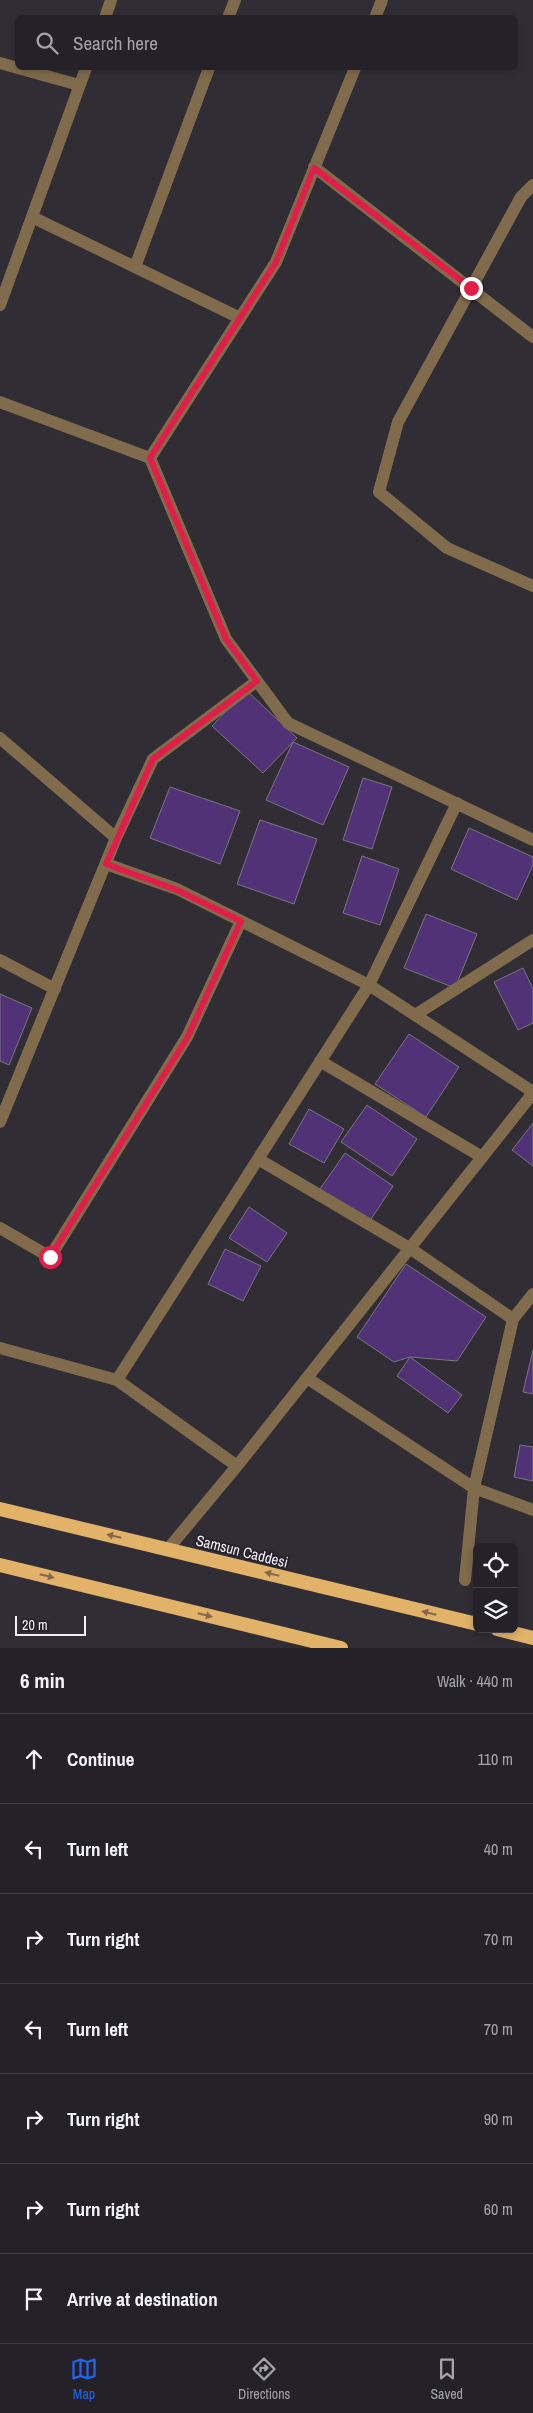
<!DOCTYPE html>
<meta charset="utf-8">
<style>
body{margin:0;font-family:"Archivo Narrow",sans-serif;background:#302f34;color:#f1f3f6}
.controls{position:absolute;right:15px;bottom:15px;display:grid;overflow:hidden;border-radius:8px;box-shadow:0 2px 8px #0003}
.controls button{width:45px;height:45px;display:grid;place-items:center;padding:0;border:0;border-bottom:1px solid #413f45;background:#242228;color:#f1f3f6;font:25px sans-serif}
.scale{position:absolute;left:15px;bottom:12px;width:71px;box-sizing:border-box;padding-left:5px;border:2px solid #f0eef4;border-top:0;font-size:14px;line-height:18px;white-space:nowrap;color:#f0eef4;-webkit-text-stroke:4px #26232b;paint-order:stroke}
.stop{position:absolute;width:15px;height:15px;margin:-11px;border:4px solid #e11d48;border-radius:50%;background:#fff}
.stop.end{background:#e11d48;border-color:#fff;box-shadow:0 1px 5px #0008}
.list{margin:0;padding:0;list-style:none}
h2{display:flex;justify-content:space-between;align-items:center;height:65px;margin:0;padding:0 20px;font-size:21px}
h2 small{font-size:16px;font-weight:400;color:#a3a4a8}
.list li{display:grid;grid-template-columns:32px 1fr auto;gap:15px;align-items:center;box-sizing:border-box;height:90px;padding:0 20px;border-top:1px solid #413f45}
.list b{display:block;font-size:19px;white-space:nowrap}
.list em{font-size:16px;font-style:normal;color:#a3a4a8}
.icon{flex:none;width:28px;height:28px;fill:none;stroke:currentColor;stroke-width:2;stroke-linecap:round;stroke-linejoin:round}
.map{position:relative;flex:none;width:533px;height:1648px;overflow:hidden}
.search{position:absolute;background:#242228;box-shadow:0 2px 8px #0003;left:15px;right:15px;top:15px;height:55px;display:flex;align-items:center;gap:12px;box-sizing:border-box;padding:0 18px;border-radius:8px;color:#a3a4a8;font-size:19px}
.sheet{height:695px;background:#242228}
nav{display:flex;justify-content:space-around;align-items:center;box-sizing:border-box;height:70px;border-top:1px solid #413f45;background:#242228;font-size:14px;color:#a3a4a8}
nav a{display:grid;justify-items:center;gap:2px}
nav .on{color:#2563eb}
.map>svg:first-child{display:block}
.building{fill:#523277;stroke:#78757e}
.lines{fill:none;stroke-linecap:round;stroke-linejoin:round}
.minor{stroke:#806b4c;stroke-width:12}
.trunk{stroke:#e1b268;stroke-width:14}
.oneway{fill:#846a4a}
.route{stroke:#e11d48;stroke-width:6}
.labels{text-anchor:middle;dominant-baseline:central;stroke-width:4;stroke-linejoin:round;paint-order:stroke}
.street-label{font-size:15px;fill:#f0eef4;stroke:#26232b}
</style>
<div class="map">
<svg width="533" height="1648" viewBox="0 0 533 1648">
<rect width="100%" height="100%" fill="#302d35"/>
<path class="building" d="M 246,690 L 297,738 L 263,773 L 212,726 Z
M 293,742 L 349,767 L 323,825 L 266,800 Z
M 363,778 L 392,787 L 372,849 L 343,840 Z
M 170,787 L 240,811 L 220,864 L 150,838 Z
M 260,820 L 317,839 L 294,904 L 237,884 Z
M 469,828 L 533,857 L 533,865 L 517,900 L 451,869 Z
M 362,856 L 399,869 L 380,925 L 343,913 Z
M 426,914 L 477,934 L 455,988 L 404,968 Z
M 523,968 L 533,989 L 533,1023 L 518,1030 L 494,982 Z
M 0,994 L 32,1008 L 9,1065 L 0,1061 Z
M 409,1034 L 459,1067 L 426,1117 L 375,1084 Z
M 367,1105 L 417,1139 L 392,1176 L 341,1142 Z
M 309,1109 L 344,1129 L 324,1163 L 289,1144 Z
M 533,1123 L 533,1166 L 512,1150 Z
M 345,1153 L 393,1186 L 369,1222 L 320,1189 Z
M 249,1207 L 287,1233 L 267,1262 L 229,1238 Z
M 225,1249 L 261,1266 L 243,1301 L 208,1284 Z
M 406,1264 L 486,1317 L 457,1361 L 410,1357 L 394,1362 L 357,1337 Z
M 533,1350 L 533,1394 L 523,1392 Z
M 410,1357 L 462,1395 L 448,1413 L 397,1376 Z
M 520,1445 L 533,1447 L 533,1481 L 514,1477 Z"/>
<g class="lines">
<path class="minor" d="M 105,18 L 111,0
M 228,18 L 235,0
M 375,18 L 382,0
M 0,63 L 79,85
M 355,68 L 276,262 L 150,458 L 226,639 L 288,723 L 533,840
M 314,167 L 533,337
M 533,185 L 521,197 L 398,422 L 379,492 L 447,548 L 533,586
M 32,217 L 240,318
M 135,267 L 209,68
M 0,305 L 86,68
M 0,402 L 150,458
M 0,738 L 116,838
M 106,864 L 177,889 L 369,985 L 533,1092
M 0,960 L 55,989
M 415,1015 L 533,940
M 320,1061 L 482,1157
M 0,1122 L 116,838 L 153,759 L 257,681
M 258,1159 L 411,1249 L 513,1319
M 0,1228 L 50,1257 L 187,1037 L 241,921
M 0,1348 L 117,1380 L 237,1466
M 307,1378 L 474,1488 L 533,1510
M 117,1380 L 369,985 L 457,803
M 168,1549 L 237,1466 L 533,1093
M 465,1580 L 474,1488 L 513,1319 L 533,1294"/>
<path class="trunk" d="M 0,1509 L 477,1624
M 0,1565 L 341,1648
M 497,1629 L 533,1638"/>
</g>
<defs><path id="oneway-solid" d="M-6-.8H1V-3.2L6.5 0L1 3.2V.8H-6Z" transform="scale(1.25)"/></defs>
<g class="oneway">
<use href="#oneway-solid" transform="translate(114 1536) rotate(-167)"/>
<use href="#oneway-solid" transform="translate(272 1574) rotate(-166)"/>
<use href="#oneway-solid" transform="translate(47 1576) rotate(14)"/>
<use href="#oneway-solid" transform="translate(429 1613) rotate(-166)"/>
<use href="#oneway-solid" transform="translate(205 1615) rotate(14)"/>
</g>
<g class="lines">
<path class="route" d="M 50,1257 L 187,1038 L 241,921 L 177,890 L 106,864 L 153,759 L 257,681 L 226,639 L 150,458 L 276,262 L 314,168 L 471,288"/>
</g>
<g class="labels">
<g class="street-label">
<text transform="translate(242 1551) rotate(14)">Samsun Caddesi</text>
</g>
</g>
</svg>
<div class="controls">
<button><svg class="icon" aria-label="locate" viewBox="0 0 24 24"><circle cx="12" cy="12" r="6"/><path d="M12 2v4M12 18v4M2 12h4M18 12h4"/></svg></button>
<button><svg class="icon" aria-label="layers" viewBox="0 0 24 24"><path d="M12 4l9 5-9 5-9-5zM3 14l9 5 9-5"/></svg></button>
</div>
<div class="scale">20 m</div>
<div class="stop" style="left:50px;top:1257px"></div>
<div class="stop end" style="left:471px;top:288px"></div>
<div class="search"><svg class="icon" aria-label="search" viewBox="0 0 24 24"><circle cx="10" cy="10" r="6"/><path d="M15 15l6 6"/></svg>Search here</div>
</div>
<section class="sheet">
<h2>6 min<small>Walk · 440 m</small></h2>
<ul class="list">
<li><svg class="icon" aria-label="ahead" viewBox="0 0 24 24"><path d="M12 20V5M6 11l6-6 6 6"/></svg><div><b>Continue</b></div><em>110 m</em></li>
<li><svg class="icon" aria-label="left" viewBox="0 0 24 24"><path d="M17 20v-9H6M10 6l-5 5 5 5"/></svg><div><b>Turn left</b></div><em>40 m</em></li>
<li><svg class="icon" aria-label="right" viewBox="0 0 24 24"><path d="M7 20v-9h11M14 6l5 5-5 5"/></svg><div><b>Turn right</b></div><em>70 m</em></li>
<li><svg class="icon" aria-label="left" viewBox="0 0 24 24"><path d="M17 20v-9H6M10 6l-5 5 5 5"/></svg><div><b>Turn left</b></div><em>70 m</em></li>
<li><svg class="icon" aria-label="right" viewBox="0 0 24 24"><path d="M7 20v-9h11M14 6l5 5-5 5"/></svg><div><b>Turn right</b></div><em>90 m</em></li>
<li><svg class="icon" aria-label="right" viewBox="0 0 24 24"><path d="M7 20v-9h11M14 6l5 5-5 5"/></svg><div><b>Turn right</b></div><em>60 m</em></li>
<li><svg class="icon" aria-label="arrive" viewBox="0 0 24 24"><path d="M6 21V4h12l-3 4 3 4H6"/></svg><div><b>Arrive at destination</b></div></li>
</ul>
</section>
<nav>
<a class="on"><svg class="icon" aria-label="map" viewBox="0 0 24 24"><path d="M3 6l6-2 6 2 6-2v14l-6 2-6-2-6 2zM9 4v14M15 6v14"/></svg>Map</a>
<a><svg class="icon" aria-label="directions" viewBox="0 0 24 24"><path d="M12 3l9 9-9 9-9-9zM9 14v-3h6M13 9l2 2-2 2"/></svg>Directions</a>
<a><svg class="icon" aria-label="saved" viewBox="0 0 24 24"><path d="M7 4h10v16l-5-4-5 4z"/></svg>Saved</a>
</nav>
